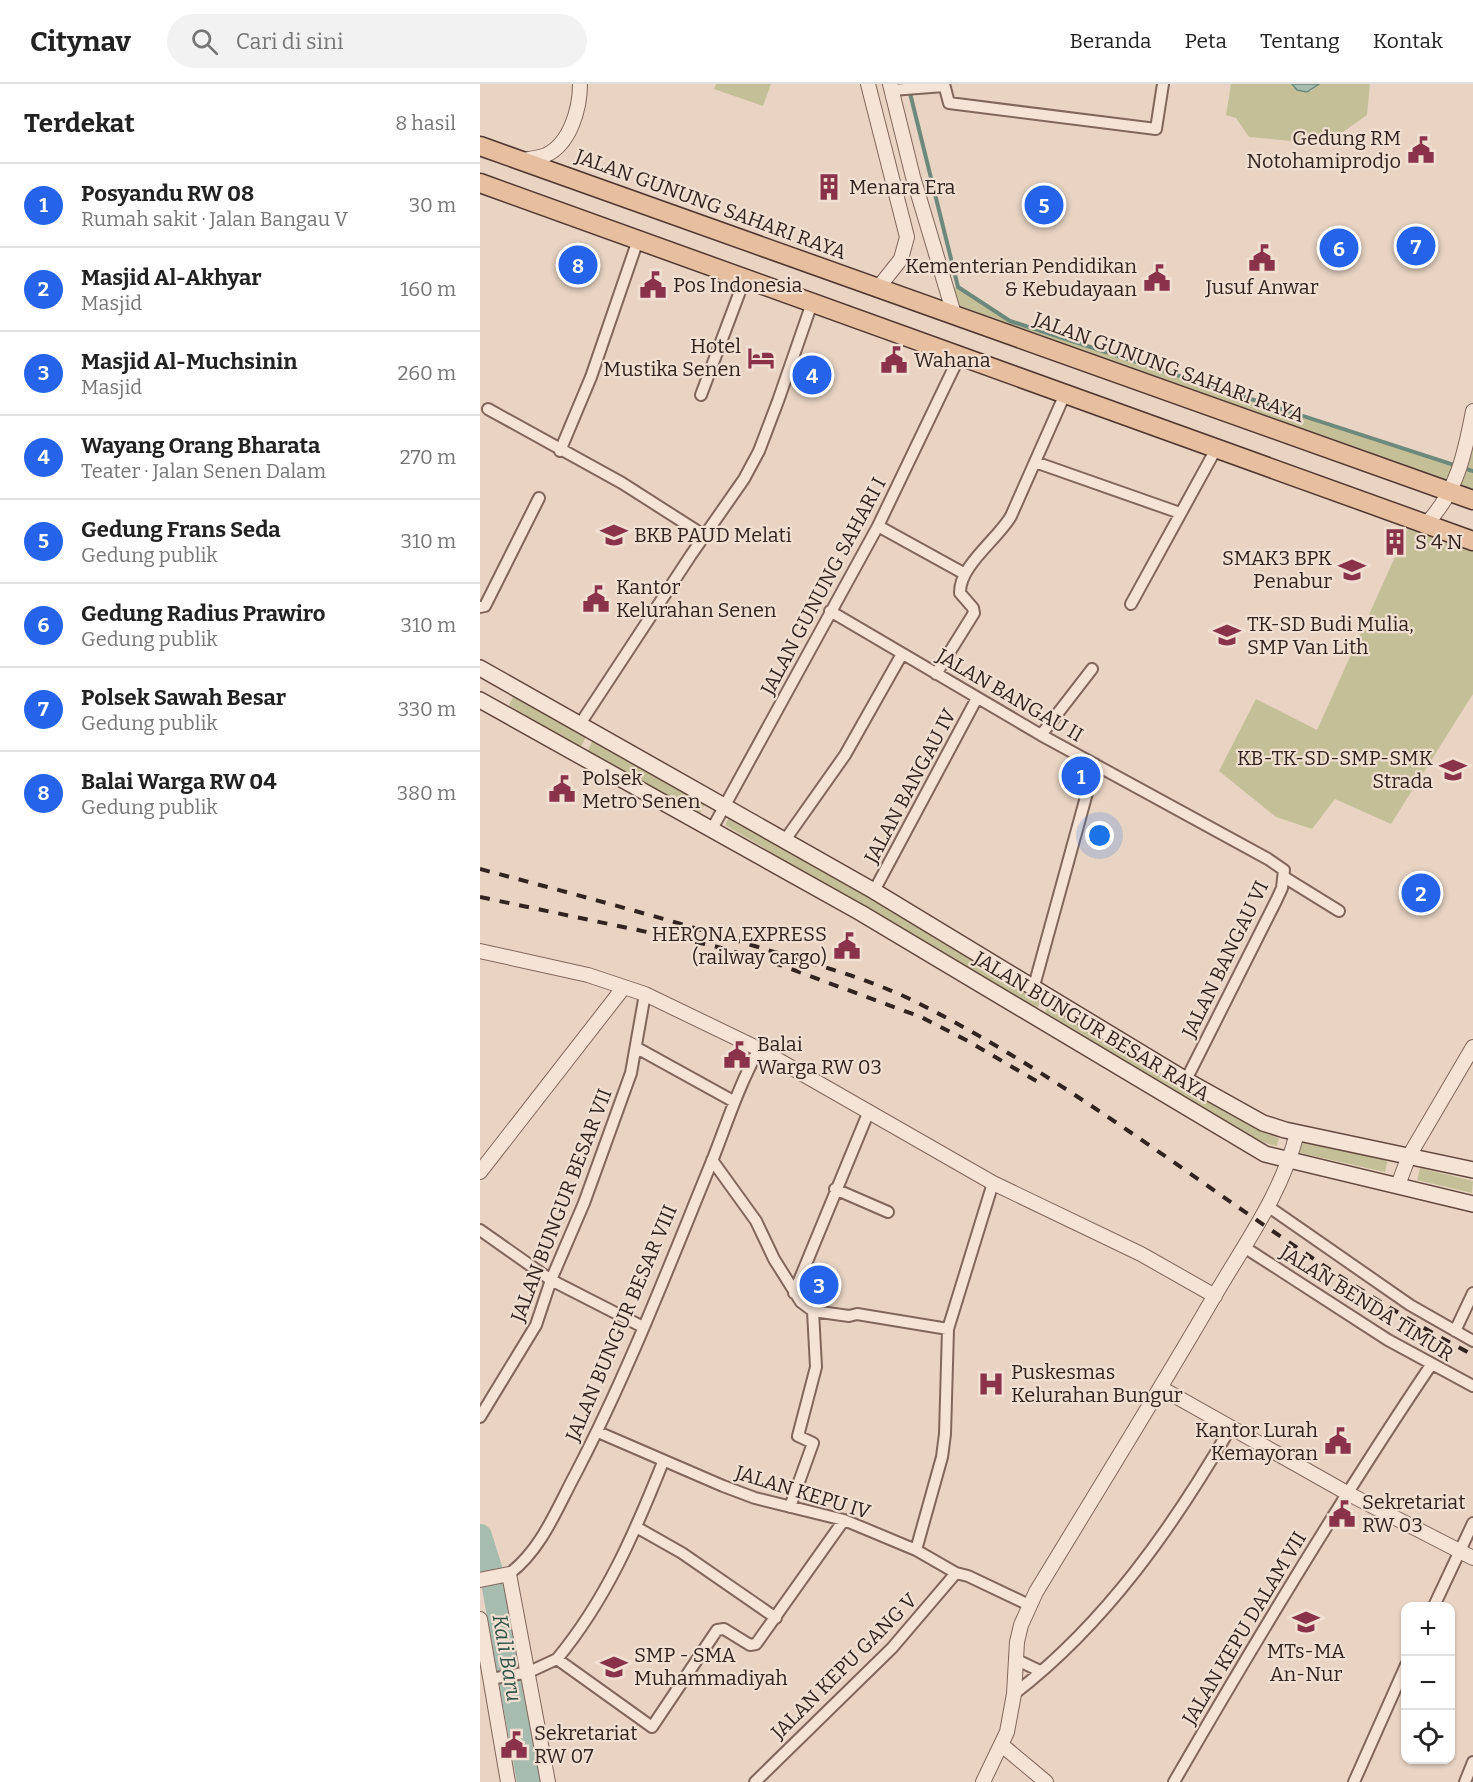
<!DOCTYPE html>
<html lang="id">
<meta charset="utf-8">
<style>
body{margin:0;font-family:Bitter,serif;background:#f2f2f2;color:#222}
.controls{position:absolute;right:18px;bottom:18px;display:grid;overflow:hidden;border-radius:12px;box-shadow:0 2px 4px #0004}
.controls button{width:54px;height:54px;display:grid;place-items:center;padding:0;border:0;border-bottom:2px solid #e0e0e0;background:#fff;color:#222;font:30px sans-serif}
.you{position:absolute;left:620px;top:752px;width:21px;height:21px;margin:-15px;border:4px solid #fff;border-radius:50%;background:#1a73e8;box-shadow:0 0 0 9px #1a73e833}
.badge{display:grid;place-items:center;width:39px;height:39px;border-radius:50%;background:#2563eb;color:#fff;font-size:20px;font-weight:700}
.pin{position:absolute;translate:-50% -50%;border:3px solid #fff;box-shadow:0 2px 6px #0006}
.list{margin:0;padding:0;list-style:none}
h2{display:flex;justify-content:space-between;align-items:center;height:78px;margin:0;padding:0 24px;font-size:26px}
h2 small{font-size:20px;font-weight:400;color:#767676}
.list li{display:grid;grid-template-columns:39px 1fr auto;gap:18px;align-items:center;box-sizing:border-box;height:84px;padding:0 24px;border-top:2px solid #e0e0e0}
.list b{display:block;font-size:22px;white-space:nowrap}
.list p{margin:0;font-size:20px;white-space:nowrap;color:#767676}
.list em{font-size:20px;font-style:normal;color:#767676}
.icon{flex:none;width:33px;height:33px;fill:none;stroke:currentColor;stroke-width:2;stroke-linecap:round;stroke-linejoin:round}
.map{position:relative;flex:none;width:993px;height:1698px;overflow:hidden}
header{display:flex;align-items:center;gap:36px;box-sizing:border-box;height:84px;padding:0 30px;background:#fff;border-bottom:2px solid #e0e0e0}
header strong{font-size:28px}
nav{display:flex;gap:33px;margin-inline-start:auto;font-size:21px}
.search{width:420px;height:54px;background:#f2f2f2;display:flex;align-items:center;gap:15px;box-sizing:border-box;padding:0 21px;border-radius:33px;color:#767676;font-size:22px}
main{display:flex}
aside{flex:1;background:#fff}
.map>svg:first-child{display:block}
.green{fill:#c5bf98}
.water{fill:#a5bcaf;stroke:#6d897b;stroke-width:1.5}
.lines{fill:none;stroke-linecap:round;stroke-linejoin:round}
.stream{stroke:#6d897b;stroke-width:4}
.river{stroke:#a5bcaf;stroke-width:24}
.minor-casing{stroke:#81665c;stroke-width:14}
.tertiary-casing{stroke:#81665c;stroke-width:16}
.secondary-casing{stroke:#63483f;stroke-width:18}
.primary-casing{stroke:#4f3630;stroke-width:21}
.minor{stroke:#f5e3d5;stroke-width:10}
.tertiary{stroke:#f5e3d5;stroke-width:14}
.secondary{stroke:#f5e3d5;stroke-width:15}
.primary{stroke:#e8bf9e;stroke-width:18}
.rail{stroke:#32231e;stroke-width:4;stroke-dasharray:10 10;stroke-linecap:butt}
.labels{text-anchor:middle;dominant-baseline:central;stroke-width:4.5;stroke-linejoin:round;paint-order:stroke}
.poi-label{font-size:20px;fill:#32231e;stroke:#f1e0d2;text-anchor:start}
.street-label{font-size:20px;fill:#32231e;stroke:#f1e0d2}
.water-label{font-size:21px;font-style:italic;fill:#2f5146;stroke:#f1e0d2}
</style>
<header>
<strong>Citynav</strong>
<div class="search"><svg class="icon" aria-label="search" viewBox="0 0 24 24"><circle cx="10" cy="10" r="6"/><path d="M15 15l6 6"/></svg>Cari di sini</div>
<nav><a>Beranda</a><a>Peta</a><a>Tentang</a><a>Kontak</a></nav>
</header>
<main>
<aside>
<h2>Terdekat<small>8 hasil</small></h2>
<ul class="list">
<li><span class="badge">1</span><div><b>Posyandu RW 08</b><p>Rumah sakit · Jalan Bangau V</p></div><em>30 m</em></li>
<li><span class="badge">2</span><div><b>Masjid Al-Akhyar</b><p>Masjid</p></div><em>160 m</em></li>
<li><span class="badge">3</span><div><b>Masjid Al-Muchsinin</b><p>Masjid</p></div><em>260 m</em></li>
<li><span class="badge">4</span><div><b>Wayang Orang Bharata</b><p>Teater · Jalan Senen Dalam</p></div><em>270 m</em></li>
<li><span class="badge">5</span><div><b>Gedung Frans Seda</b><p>Gedung publik</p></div><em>310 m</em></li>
<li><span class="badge">6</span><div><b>Gedung Radius Prawiro</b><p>Gedung publik</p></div><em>310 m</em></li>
<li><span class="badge">7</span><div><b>Polsek Sawah Besar</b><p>Gedung publik</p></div><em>330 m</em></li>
<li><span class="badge">8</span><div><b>Balai Warga RW 04</b><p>Gedung publik</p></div><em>380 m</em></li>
</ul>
</aside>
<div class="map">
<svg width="993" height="1698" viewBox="0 0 993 1698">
<rect width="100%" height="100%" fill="#e9d4c3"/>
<path class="green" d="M 236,0 L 291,0 L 283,22 L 234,5 Z
M 751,0 L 812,0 L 814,3 L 831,7 L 839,0 L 890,0 L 887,31 L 846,60 L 769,53 L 756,34 L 746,31 Z
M 478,203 L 530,237 L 980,382 L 993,348 L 993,416 L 474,230 L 466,204 Z
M 932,435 L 993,457 L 993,610 L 911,740 L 855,715 L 832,745 L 796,733 L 739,687 L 776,615 L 837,646 Z
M 35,610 L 106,653 L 100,664 L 29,621 Z
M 113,656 L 226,719 L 220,729 L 107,668 Z
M 250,731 L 563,915 L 557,924 L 245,741 Z
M 570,919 L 707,1004 L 785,1049 L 799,1054 L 797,1062 L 781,1058 L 702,1013 L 565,928 Z
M 821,1056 L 908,1075 L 905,1088 L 820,1069 Z
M 940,1084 L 993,1097 L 992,1109 L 937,1096 Z"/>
<path class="water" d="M 812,0 L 839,0 L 827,8 L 817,6 Z"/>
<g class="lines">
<path class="stream" d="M 429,5 L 478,203 L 530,237 L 993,387"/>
<path class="river" d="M 0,1452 L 11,1487 L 49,1698"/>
<defs>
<path id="minor" d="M 464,0 L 469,19 L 676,45 L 683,0
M 412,6 L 464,2
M 221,311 L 265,194
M 8,325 L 142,399 L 225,452
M 80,367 L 111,293 L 158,156
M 555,378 L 700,429
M 398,442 L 485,490
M 651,520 L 736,365
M 0,523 L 5,522 L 59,414
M 350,527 L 561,651 L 788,775 L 804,786 L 802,804 L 796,817 L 706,996
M 456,590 L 494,529 L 493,524 L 480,509 C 479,482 518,455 531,432 L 585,310
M 100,640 L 211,471 L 264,395 L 279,367 L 298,317 L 332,219
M 561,651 L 612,585
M 232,745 L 398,442 L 480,271
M 305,756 L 365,671 L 422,570
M 804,793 L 859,827
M 394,807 L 497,614
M 554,902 L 615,680
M 157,964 L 253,1017
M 232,1076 L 276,1137 L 294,1175 L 321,1218 L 333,1227 L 369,1232 L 377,1230 L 468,1245
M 355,1105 L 408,1128
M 789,1123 L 930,1221 L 993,1257
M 0,1146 L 71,1196 L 163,1243
M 764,1163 L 908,1256 L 993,1302
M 314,1209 L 389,1027
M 975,1247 L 993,1209
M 0,1333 L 56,1241 L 71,1196 L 104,1119 L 151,989 L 165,910
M 118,1348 L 243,1402 L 275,1414 L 364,1436 L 436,1466 L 476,1489 L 488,1492 L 549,1521
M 310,1423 L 333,1359 L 318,1352 L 336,1283 L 333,1227
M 156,1443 L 202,1469 L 296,1534
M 436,1466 L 462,1373 L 465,1350 L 468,1245 L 513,1099
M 29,1490 C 62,1465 77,1424 96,1389 C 148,1289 189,1182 232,1077 C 247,1039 259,1001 279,965
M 954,1522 L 993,1439
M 77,1575 C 126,1516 155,1448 183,1378
M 535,1575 L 560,1587
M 11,1595 L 49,1588 L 77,1575 L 172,1643 L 237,1546 L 244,1545 L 270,1561 L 276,1560 L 364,1436
M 534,1610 C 626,1539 693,1443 751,1343
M 275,1698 L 412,1564 L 476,1489
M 694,1698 C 776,1556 860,1416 951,1281
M 874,1698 L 926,1581
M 985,1698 L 993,1678"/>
<path id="tertiary" d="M 388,0 L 427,153 L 421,175 L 398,204
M 410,0 L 433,93 L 474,230
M 42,76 C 49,75 59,74 66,71 C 90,60 100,25 100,0
M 946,440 C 977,408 985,369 993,327
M 0,867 L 108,891 L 165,910 L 279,965 L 513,1099 L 661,1170 L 735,1212
M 0,1088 L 144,903
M 918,1101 L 929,1072 L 993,963
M 681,1304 L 867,1409 L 993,1474
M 0,1496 L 29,1490 L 68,1698
M 0,1535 L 28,1698
M 523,1662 L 566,1698
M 503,1698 L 527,1648 L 534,1610 L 537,1558 L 541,1541 L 556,1508 C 616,1409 677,1311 735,1211 C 766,1158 802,1109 817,1049"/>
<path id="secondary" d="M 0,584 L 394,807 L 706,996 L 783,1039 L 805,1046 L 993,1086
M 0,616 L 381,829 L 785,1070 L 993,1120"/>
<path id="primary" d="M 0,62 L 993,416
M 0,99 L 993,457"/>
</defs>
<use href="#minor" class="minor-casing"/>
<use href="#tertiary" class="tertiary-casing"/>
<use href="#secondary" class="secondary-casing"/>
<use href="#primary" class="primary-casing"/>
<use href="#minor" class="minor"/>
<use href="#tertiary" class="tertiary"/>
<use href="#secondary" class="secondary"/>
<use href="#primary" class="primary"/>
<path class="rail" d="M 0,785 C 94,810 188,835 281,864 C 333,880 385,893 434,917 C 632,1016 797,1168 993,1271
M 0,813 L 234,862 L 300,881 L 441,933 L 486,956 L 558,998"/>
</g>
<defs>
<symbol id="civic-bare" viewBox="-9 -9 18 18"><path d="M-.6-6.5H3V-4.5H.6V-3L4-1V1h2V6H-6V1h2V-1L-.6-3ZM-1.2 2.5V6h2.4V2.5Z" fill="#893249" stroke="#f1e0d2" stroke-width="2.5" paint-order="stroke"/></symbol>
<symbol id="building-bare" viewBox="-9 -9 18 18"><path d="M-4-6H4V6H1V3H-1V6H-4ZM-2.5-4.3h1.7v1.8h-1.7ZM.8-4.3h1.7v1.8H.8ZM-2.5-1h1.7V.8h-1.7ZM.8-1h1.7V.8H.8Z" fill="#893249" stroke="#f1e0d2" stroke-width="2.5" paint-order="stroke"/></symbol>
<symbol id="hotel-bare" viewBox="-9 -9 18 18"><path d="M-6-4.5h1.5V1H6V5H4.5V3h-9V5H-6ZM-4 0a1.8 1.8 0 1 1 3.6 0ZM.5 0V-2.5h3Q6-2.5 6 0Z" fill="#893249" stroke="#f1e0d2" stroke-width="2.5" paint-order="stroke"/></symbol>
<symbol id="school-bare" viewBox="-9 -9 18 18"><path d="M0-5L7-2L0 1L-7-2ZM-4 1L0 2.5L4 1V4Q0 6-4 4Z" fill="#893249" stroke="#f1e0d2" stroke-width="2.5" paint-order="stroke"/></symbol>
<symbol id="hospital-bare" viewBox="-9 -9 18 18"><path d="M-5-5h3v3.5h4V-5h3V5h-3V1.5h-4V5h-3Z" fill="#893249" stroke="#f1e0d2" stroke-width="2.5" paint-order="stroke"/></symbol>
</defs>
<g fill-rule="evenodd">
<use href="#civic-bare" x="922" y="47" width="38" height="38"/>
<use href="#building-bare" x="330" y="84" width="38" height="38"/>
<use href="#civic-bare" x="763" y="155" width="38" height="38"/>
<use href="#civic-bare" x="658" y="175" width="38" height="38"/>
<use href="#civic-bare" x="154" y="182" width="38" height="38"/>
<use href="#hotel-bare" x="262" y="255" width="38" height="38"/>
<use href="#civic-bare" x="395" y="257" width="38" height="38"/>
<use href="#school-bare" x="115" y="432" width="38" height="38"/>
<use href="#building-bare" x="896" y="439" width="38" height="38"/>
<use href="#school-bare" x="853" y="467" width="38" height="38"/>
<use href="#civic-bare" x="97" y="496" width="38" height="38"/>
<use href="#school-bare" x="728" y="532" width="38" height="38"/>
<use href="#school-bare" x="954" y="667" width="38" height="38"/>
<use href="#civic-bare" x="63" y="686" width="38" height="38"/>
<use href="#civic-bare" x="348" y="843" width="38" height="38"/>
<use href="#civic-bare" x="238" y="952" width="38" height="38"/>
<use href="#hospital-bare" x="492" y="1281" width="38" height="38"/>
<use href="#civic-bare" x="839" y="1338" width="38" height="38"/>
<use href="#civic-bare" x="843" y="1411" width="38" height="38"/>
<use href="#school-bare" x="807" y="1519" width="38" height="38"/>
<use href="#school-bare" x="115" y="1564" width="38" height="38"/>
<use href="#civic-bare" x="15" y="1642" width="38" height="38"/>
</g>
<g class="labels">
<g class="poi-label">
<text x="921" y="54" text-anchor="end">Gedung RM<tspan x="921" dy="23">Notohamiprodjo</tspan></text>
<text x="369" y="103">Menara Era</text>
<text x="657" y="182" text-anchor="end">Kementerian Pendidikan<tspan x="657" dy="23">&amp; Kebudayaan</tspan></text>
<text x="193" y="201">Pos Indonesia</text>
<text x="782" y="203" text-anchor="middle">Jusuf Anwar</text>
<text x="261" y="262" text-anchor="end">Hotel<tspan x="261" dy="23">Mustika Senen</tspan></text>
<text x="434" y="276">Wahana</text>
<text x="154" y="451">BKB PAUD Melati</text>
<text x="935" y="458">S 4 N</text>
<text x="852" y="474" text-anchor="end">SMAK3 BPK<tspan x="852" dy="23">Penabur</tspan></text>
<text x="136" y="503">Kantor<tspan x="136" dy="23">Kelurahan Senen</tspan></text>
<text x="767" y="540">TK-SD Budi Mulia,<tspan x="767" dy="23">SMP Van Lith</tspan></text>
<text x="953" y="674" text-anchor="end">KB-TK-SD-SMP-SMK<tspan x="953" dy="23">Strada</tspan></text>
<text x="102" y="694">Polsek<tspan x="102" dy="23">Metro Senen</tspan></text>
<text x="347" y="850" text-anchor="end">HERONA EXPRESS<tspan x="347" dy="23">(railway cargo)</tspan></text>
<text x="277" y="960">Balai<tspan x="277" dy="23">Warga RW 03</tspan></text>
<text x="531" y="1288">Puskesmas<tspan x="531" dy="23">Kelurahan Bungur</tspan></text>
<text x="838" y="1346" text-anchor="end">Kantor Lurah<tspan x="838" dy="23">Kemayoran</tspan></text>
<text x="882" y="1418">Sekretariat<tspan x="882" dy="23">RW 03</tspan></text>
<text x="826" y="1567" text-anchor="middle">MTs-MA<tspan x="826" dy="23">An-Nur</tspan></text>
<text x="154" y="1571">SMP - SMA<tspan x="154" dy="23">Muhammadiyah</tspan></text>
<text x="54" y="1649">Sekretariat<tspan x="54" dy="23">RW 07</tspan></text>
</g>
<g class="street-label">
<text transform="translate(231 120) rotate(20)">JALAN GUNUNG SAHARI RAYA</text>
<text transform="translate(689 283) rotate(20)">JALAN GUNUNG SAHARI RAYA</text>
<text transform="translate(343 502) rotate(-62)">JALAN GUNUNG SAHARI I</text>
<text transform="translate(530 611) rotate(30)">JALAN BANGAU II</text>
<text transform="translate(430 702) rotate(-62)">JALAN BANGAU IV</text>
<text transform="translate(745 875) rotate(-64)">JALAN BANGAU VI</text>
<text transform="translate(612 942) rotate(31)">JALAN BUNGUR BESAR RAYA</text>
<text transform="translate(81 1121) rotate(-69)">JALAN BUNGUR BESAR VII</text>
<text transform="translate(887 1219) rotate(32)">JALAN BENDA TIMUR</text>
<text transform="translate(141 1239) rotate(-67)">JALAN BUNGUR BESAR VIII</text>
<text transform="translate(323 1408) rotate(17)">JALAN KEPU IV</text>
<text transform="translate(764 1544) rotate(-59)">JALAN KEPU DALAM VII</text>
<text transform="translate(364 1582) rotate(-45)">JALAN KEPU GANG V</text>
</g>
<g class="water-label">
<text transform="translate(27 1574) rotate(80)">Kali Baru</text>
</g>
</g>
</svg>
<div class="controls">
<button>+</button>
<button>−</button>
<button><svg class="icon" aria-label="locate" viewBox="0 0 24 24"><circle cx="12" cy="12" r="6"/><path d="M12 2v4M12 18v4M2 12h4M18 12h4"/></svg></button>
</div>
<div class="you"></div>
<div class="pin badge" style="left:601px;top:692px">1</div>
<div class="pin badge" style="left:941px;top:809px">2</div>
<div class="pin badge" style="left:339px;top:1201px">3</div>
<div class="pin badge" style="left:332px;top:291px">4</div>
<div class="pin badge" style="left:564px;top:121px">5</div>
<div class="pin badge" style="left:859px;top:164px">6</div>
<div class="pin badge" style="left:936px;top:162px">7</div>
<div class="pin badge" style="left:98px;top:181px">8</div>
</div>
</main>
